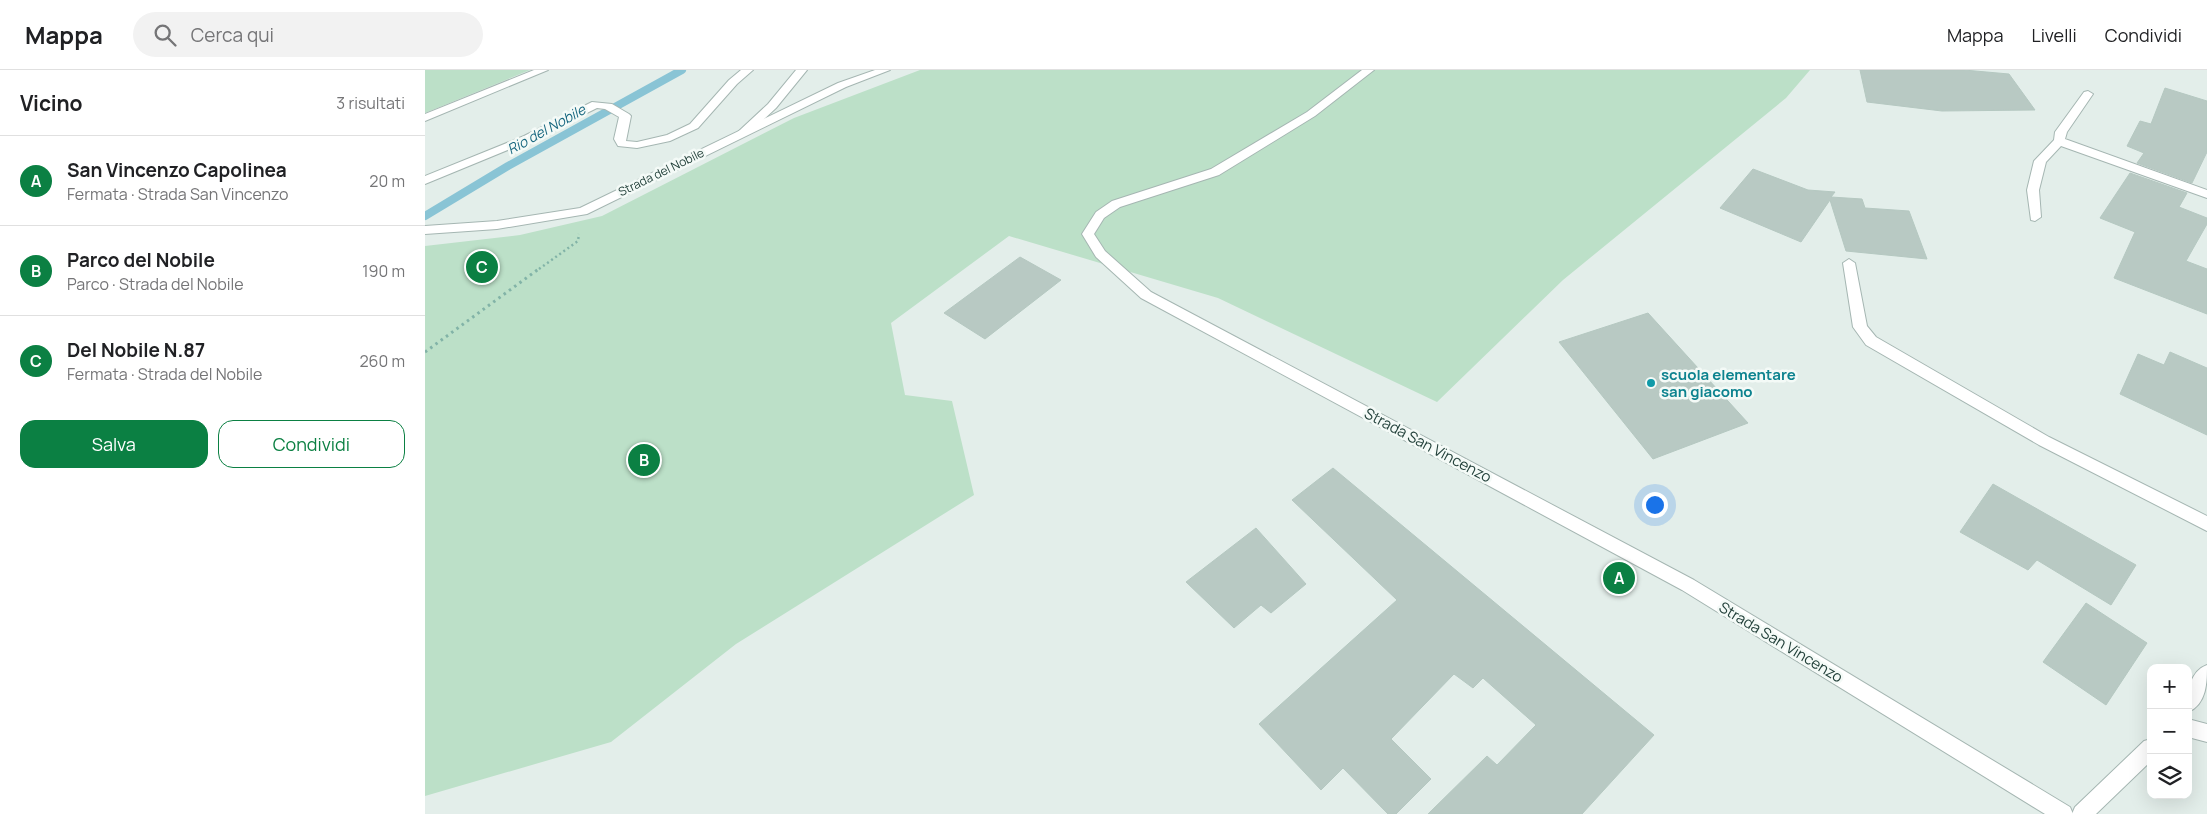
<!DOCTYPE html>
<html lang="it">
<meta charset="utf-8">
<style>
body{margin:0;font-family:Manrope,sans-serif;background:#f2f2f2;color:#202124}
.controls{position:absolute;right:15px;bottom:15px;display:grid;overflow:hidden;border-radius:10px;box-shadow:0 5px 20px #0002}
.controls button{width:45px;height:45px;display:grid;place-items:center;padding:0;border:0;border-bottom:1px solid #e0e0e0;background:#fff;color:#202124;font:25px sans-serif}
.you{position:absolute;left:1229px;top:434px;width:18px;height:18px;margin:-12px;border:4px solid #fff;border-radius:50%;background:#1a73e8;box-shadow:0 0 0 8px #1a73e833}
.badge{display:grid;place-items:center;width:32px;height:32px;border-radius:50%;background:#0b8043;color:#fff;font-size:16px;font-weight:700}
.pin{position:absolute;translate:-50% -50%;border:2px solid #fff;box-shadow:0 1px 5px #0006}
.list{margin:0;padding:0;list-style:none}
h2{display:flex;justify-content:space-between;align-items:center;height:65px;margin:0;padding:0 20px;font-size:21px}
h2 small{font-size:16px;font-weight:400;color:#757577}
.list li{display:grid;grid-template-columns:32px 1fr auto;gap:15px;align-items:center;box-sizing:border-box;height:90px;padding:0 20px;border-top:1px solid #e0e0e0}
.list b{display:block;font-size:19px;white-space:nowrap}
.list p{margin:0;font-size:16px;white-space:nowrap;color:#757577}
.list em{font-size:16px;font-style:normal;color:#757577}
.actions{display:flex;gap:10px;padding:15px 20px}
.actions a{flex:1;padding:11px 0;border:1px solid #0b8043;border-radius:15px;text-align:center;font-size:18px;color:#0b8043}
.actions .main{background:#0b8043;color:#fff}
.icon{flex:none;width:28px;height:28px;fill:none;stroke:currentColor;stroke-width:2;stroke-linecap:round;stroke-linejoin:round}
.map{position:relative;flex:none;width:1782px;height:744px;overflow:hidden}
header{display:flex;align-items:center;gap:30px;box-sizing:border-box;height:70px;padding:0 25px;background:#fff;border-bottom:1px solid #e0e0e0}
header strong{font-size:24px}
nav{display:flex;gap:28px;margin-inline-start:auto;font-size:18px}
.search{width:350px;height:45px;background:#f2f2f2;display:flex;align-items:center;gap:12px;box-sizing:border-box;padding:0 18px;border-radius:28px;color:#757577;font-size:19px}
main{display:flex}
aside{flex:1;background:#fff}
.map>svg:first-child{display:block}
.green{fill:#bce0c8}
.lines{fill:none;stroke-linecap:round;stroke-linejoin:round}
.stream{stroke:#89c4d5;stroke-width:8}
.building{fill:#b8c9c3;stroke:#b5c8c1}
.lane-casing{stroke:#a5b6b2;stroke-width:2}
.street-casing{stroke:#a5b6b2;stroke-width:2}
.path-far1{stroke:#82b3a7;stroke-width:2.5;stroke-dasharray:2 3;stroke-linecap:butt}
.path{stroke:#82b3a7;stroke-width:3;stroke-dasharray:2.5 4;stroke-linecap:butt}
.lane{fill:#fff;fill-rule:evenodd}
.street{fill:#fff;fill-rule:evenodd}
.culture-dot{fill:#0f9aa8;stroke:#f4faf7;stroke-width:2}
.labels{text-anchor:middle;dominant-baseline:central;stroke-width:5;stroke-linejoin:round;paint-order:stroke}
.far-street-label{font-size:12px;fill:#22403a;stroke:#f4faf7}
.far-water-label{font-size:14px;font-style:italic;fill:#196880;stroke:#f4faf7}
.culture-label{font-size:15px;font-weight:bold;fill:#0d838f;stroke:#f4faf7;text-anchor:start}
.street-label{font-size:15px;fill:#22403a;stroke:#f4faf7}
</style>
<header>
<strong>Mappa</strong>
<div class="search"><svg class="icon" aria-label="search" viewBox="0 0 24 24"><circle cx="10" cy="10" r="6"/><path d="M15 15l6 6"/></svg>Cerca qui</div>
<nav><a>Mappa</a><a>Livelli</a><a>Condividi</a></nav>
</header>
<main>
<aside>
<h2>Vicino<small>3 risultati</small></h2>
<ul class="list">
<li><span class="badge">A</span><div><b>San Vincenzo Capolinea</b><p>Fermata · Strada San Vincenzo</p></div><em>20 m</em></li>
<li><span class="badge">B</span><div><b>Parco del Nobile</b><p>Parco · Strada del Nobile</p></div><em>190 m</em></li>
<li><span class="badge">C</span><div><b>Del Nobile N.87</b><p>Fermata · Strada del Nobile</p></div><em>260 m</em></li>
</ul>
<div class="actions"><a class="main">Salva</a><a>Condividi</a></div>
</aside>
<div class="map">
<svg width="1782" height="744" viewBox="0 0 1782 744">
<rect width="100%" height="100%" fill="#e3eeea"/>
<path class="green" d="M 0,0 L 105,0 L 0,43 Z
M 495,0 L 1385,0 L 1361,28 L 1138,210 L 1012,332 L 793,228 L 584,166 L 466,253 L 480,325 L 527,331 L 549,425 L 311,574 L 186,672 L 0,726 L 0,176 L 95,165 L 177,146 L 369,48 Z"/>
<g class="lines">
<path class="stream" d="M 0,146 L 83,96 L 257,0"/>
</g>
<path class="building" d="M 1435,0 L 1539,0 L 1584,4 L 1610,40 L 1517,41 L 1442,32 Z
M 1740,18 L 1782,31 L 1782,82 L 1767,113 L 1712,93 L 1719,83 L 1702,76 L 1715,51 L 1726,54 Z
M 1328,99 L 1383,120 L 1410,122 L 1406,127 L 1437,129 L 1440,138 L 1484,141 L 1502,189 L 1421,181 L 1405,130 L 1376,172 L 1295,138 Z
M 1705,103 L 1762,123 L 1754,137 L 1782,148 L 1782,154 L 1761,191 L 1782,199 L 1782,244 L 1689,208 L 1710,162 L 1675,148 Z
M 595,187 L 636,210 L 560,269 L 519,243 Z
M 1223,243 L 1323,353 L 1228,389 L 1134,272 Z
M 1745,282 L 1782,298 L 1782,365 L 1695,324 L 1713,284 L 1739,295 Z
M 908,398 L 1229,665 L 1157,744 L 1003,744 L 1062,686 L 1072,695 L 1111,655 L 1058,608 L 1048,618 L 1029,604 L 966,669 L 1006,709 L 971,744 L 963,744 L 918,698 L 896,720 L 834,654 L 972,530 L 867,430 Z
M 1568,414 L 1711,495 L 1686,535 L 1612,490 L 1603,500 L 1535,462 Z
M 831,458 L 881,514 L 846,543 L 836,535 L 809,558 L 761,512 Z
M 1661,533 L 1722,573 L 1681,635 L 1618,592 Z"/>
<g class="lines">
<defs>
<path id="lane" d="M 109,0 L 123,0 L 0,51 L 0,44 Z
M 316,0 L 328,0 L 312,14 L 273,58 L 245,71 L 212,78 L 193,76 L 189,69 L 194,47 L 180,39 L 172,38 L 107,70 L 0,114 L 0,106 L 99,66 L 167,32 L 187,34 L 204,44 L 206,46 L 201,71 L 212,72 L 242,65 L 265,54 L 304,10 Z
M 371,0 L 382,0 L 351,38 L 323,64 L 315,64 L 313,62 L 315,60 L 343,34 Z
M 1663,21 L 1668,24 L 1642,62 L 1640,69 L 1782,120 L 1782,128 L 1636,76 L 1621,92 L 1614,120 L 1616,147 L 1610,151 L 1606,150 L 1602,120 L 1609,91 L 1629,70 L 1630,62 L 1659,22 Z
M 1424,189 L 1430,193 L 1442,256 L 1451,267 L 1624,367 L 1782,446 L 1782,461 L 1614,375 L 1441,275 L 1428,257 L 1418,193 Z
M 1782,595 C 1782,612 1782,634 1763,642 C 1763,624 1763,602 1782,595 Z
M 1763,649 L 1782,654 L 1782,672 L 1763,667 Z
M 1726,669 L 1726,691 L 1671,744 L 1647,744 L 1650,737 L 1719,671 Z"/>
<path id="street" d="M 450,0 L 465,0 L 421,17 L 162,144 L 72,159 L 0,164 L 0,156 L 72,151 L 155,138 L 413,13 Z
M 937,0 L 949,0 L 890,46 L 794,105 L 695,137 L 679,148 L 669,164 L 680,181 L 726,222 L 1269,510 L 1645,737 L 1648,744 L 1620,744 L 1257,520 L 716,228 L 671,187 L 657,164 L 671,142 L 687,131 L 786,99 L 882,42 Z"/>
</defs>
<use href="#lane" class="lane-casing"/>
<use href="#street" class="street-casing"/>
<path class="path-far1" d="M 114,199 L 153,171 L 154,164"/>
<path class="path" d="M 0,282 L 115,198"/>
<use href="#lane" class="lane"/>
<use href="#street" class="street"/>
</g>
<circle class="culture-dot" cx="1226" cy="313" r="5"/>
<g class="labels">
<g class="far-street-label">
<text transform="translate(236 102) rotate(-26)">Strada del Nobile</text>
</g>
<g class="far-water-label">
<text transform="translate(121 59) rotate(-29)">Rio del Nobile</text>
</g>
<g class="culture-label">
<text x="1236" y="304">scuola elementare<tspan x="1236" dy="17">san giacomo</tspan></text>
</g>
<g class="street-label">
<text transform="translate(1003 375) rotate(28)">Strada San Vincenzo</text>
<text transform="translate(1356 572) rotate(31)">Strada San Vincenzo</text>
</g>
</g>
</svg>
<div class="controls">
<button>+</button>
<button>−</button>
<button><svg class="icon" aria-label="layers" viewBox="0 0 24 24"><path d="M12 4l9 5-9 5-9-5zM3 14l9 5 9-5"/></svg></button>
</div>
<div class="you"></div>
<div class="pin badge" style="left:1194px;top:508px">A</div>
<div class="pin badge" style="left:219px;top:390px">B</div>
<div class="pin badge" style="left:57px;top:197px">C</div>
</div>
</main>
